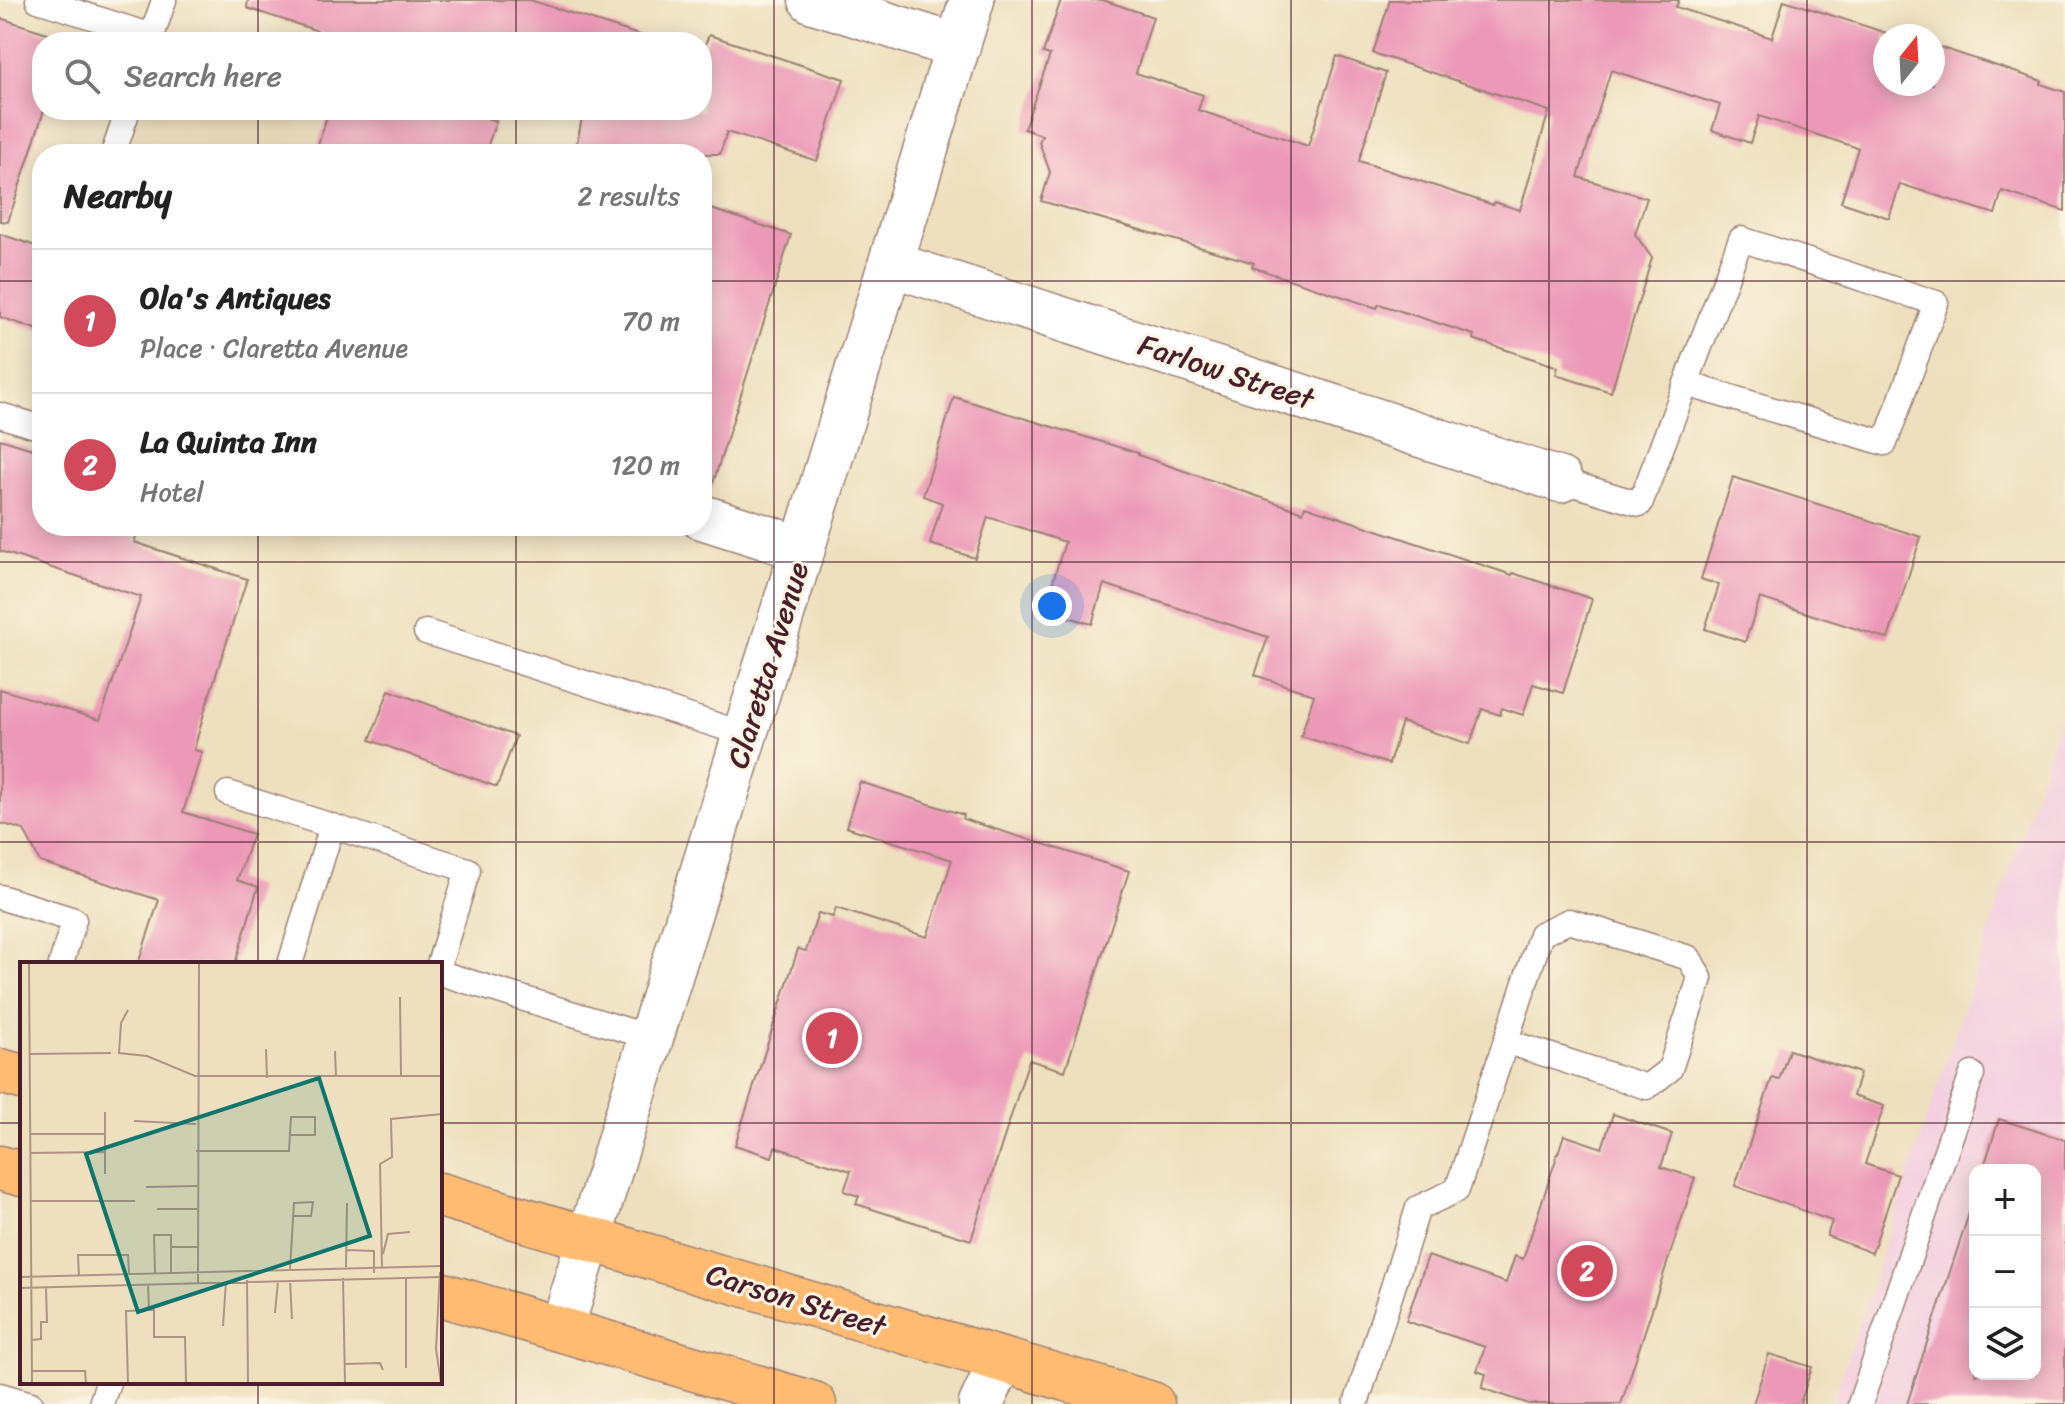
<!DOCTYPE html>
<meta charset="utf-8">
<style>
body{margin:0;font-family:Sriracha,sans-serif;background:#f6f6f6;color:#222}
.controls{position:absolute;right:24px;bottom:24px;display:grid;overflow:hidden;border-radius:16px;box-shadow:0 4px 20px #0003}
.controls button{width:72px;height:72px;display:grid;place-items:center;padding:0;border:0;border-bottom:2px solid #e0e0e0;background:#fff;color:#222;font:40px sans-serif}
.compass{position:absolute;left:1873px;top:24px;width:72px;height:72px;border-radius:50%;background:#fff;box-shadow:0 4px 20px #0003;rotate:18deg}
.you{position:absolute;left:1052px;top:606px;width:28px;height:28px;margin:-20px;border:6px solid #fff;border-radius:50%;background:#1a73e8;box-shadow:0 0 0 12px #1a73e833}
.badge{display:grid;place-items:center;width:52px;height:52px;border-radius:50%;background:#d1495b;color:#fff;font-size:26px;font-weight:700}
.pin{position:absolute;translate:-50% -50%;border:4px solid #fff;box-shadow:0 2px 8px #0006}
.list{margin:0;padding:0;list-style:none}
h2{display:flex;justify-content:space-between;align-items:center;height:104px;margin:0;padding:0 32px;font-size:34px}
h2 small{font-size:26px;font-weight:400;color:#767676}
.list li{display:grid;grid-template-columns:52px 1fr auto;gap:24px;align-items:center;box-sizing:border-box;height:144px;padding:0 32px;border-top:2px solid #e0e0e0}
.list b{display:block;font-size:30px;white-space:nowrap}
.list p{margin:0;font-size:26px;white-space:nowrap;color:#767676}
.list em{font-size:26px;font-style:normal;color:#767676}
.icon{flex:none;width:44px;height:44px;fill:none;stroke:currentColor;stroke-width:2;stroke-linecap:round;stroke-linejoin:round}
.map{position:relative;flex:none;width:2065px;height:1404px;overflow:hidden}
.search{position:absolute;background:#fff;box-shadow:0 4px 20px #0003;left:32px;top:32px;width:680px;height:88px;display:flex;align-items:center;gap:20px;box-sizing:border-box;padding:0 28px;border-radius:32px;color:#767676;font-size:30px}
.panel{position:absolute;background:#fff;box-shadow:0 4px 20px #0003;left:32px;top:144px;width:680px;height:392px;border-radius:32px}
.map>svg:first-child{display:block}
.built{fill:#f3cfe0;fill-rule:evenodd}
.building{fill:#ec99b7}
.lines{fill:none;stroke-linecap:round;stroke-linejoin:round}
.lane-casing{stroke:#9c8074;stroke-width:27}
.street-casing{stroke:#9c8074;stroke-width:47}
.primary-casing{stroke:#9c8074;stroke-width:47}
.lane{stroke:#fff;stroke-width:24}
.street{stroke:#fff;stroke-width:44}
.primary{stroke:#ffbb71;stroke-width:44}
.grid{fill:none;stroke:#4a1f2b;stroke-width:2;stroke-opacity:0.55}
.labels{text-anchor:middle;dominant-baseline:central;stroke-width:6;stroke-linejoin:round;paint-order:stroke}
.street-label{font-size:30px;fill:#4a1f2b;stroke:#fcf5e5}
.inset-road{fill:none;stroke:#ac9383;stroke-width:2}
.view{fill:#0f766e;fill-opacity:0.15;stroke:#0f766e;stroke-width:4}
.inset-edge{fill:none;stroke:#4a1f2b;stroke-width:4}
</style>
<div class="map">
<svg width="2065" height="1404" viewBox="0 0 2065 1404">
<rect width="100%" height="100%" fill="#fcf5e5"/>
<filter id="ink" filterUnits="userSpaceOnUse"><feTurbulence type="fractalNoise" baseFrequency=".0125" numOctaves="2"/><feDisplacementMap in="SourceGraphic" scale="16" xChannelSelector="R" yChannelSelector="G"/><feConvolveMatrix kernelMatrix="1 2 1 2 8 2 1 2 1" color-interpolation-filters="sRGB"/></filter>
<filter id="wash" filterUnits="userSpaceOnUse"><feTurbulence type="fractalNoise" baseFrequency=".006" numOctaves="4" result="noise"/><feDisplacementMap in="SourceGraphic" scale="32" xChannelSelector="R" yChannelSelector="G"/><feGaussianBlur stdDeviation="1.8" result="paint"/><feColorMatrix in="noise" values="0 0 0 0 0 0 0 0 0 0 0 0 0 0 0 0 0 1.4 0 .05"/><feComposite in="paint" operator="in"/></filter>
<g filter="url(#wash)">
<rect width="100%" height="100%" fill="#eee0be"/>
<path class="built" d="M 2065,704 L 2065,1404 L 1832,1404 ZM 1975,1170 L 2035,1170 L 2035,1374 L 1975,1374 Z"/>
<g id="blocks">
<path class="building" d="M 248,0 L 530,0 L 642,36 L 653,39 L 654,36 L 672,42 L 352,42 L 247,8 Z
M 1061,0 L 1103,0 L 1153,17 L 1136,73 L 1203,95 L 1198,110 L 1308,146 L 1337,56 L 1386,73 L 1359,161 L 1493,205 L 1494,202 L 1520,210 L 1549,111 L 1373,53 L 1390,0 L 1679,0 L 1676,7 L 1772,38 L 1784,0 L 1896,36 L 1897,34 L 1904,36 L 1885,36 L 1885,84 L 1933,84 L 1933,45 L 2042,81 L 2041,84 L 2065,92 L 2065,211 L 2002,191 L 1995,214 L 1900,184 L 1889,218 L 1841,202 L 1858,148 L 1759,116 L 1750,143 L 1712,130 L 1720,105 L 1611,70 L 1578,177 L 1647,198 L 1635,234 L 1652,258 L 1611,392 L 1556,375 L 1558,367 L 1473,339 L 1474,335 L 1379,304 L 1377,308 L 1252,267 L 1254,263 L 1041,201 L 1050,172 L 1039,142 L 1042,135 L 1024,129 L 1050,55 L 1043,53 Z
M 0,18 L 66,39 L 65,42 L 42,42 L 44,110 L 8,222 L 0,221 Z
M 709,35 L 844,79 L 817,161 L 727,132 L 720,154 L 575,154 L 582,117 L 572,113 L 573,110 L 702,110 L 702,52 Z
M 329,110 L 463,110 L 496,121 L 485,154 L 315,154 Z
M 702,206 L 791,235 L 710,493 L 702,493 Z
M 0,234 L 42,248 L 42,331 L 0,317 Z
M 954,397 L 1138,453 L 1138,455 L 1303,512 L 1305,506 L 1512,575 L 1513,573 L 1592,599 L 1563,693 L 1533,684 L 1523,715 L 1502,708 L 1500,715 L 1482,709 L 1470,744 L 1402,722 L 1389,764 L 1301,736 L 1314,695 L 1255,675 L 1268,637 L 1104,584 L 1092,624 L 1044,610 L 1065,542 L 988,517 L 975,558 L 930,544 L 942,503 L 923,496 Z
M 0,439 L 42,452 L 42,526 L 140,526 L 134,542 L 247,579 L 206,706 L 194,750 L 202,752 L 183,812 L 253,834 L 237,880 L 258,887 L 235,964 L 138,964 L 159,900 L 40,862 L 24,830 L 0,823 L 0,689 L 100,720 L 141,597 L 0,551 Z
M 1733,477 L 1921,537 L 1888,639 L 1760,598 L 1745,642 L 1705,629 L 1719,585 L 1701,579 Z
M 389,690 L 516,736 L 497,787 L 370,740 Z
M 860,782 L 964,815 L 963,819 L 1129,871 L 1065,1071 L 1029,1060 L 971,1240 L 856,1204 L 859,1196 L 844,1191 L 851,1171 L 775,1147 L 772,1157 L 735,1145 L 798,949 L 806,951 L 818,913 L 833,917 L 836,908 L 927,937 L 952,860 L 846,827 Z
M 1789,1050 L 1860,1073 L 1853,1096 L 1884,1106 L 1865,1164 L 1898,1175 L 1872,1253 L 1827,1236 L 1832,1221 L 1735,1186 L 1772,1078 L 1779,1080 Z
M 1613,1114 L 1672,1134 L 1661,1167 L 1695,1178 L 1621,1404 L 1529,1404 L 1482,1388 L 1486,1374 L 1477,1371 L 1485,1347 L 1406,1321 L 1428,1256 L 1506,1283 L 1515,1256 L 1523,1259 L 1564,1135 L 1602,1148 Z
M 1999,1119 L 2065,1140 L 2065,1404 L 1907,1404 L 1975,1195 L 1975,1374 L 2035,1374 L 2035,1170 L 1983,1170 Z
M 1769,1354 L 1812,1367 L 1800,1404 L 1753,1404 Z"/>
</g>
</g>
<g filter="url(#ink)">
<use href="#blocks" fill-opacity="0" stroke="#9c8074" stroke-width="2"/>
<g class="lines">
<defs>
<path id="lane" d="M 38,0 L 152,36
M 150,42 L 164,0
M 113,154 L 128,110
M 0,415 L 42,428
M 1560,480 L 1640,504 L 1741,239 L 1936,303 L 1885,443 L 1686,384
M 426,632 L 747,735
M 228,793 L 332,826
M 0,897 L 74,920 L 61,964
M 290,964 L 332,826 L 468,870 L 439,964
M 440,973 L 652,1038
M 0,1395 L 31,1404
M 101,1404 L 108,1382
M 1356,1404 L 1418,1208 L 1457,1190 L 1541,934 L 1569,921 L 1689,958 L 1700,978 L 1670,1069 L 1647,1087 L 1508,1042
M 1860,1404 L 1972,1074"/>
<path id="street" d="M 811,0 L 958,47
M 891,264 L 1560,480
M 702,517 L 803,549
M 561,1329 L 972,0
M 981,1404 L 1001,1361"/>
<path id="primary" d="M 0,1071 L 22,1077
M 0,1168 L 22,1174
M 440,1195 L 1152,1404
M 440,1294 L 814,1404"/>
</defs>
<use href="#lane" class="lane-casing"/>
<use href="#street" class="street-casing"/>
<use href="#primary" class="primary-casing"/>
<use href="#lane" class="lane"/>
<use href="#street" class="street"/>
<use href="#primary" class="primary"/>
</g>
</g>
<path class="grid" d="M 258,0 L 258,42M 516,0 L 516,42M 774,0 L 774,1404M 1032,0 L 1032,1404M 1291,0 L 1291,1404M 1549,0 L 1549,1404M 1807,0 L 1807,1404M 258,110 L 258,154M 516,110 L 516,154M 0,281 L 42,281M 702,281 L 2065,281M 258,526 L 258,964M 516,526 L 516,1404M 0,562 L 2065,562M 0,842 L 2065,842M 0,1123 L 22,1123M 440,1123 L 2065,1123M 258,1382 L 258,1404"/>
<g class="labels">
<g class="street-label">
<text transform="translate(1226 372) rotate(18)">Farlow Street</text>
<text transform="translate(768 665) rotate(-73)">Claretta Avenue</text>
<text transform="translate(796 1300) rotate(17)">Carson Street</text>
</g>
</g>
<g transform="translate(20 962)">
<rect width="422" height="422" fill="#eee0be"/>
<path class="inset-road" d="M 9,1 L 12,421M 380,35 L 381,114M 108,48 L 101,61 L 99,91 L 127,94 L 175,114 L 422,114M 246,87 L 247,116M 315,89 L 316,115M 10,92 L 91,91M 114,159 L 176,162M 10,172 L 85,172M 176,189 L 269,189 L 271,155 L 295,155 L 295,173 L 270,173M 10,191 L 85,190M 85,212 L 85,150M 126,225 L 177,224M 11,239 L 115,239M 137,247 L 177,247M 151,285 L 178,285M 327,288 L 354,289 L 354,311M 363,292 L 368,272 L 390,270M 326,305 L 327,241M 362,305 L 360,202 L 372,195 L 371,157 L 422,152M 270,307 L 274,241 L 293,240 L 291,254 L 274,254M 420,310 L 416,387 L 421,421M 135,311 L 134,273 L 151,273 L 151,311M 59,314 L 58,293 L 108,293 L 109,312M 0,315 L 422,304M 386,315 L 386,406M 323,316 L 325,421M 227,318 L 228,421M 270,318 L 272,357M 178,321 L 179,1M 128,322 L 129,348M 0,326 L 422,315M 255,351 L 258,319M 203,364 L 206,320M 11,378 L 21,377 L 21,360 L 27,360 L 26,326M 325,402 L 360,401 L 363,408M 12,409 L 65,409 L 66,421M 108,421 L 106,349 L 129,348 L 134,348 L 134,375 L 165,375 L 166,421"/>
<path class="view" d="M 299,116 L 350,274 L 118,350 L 66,192 Z"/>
<rect width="422" height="422" class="inset-edge"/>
</g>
</svg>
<div class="controls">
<button>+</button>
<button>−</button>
<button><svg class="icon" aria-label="layers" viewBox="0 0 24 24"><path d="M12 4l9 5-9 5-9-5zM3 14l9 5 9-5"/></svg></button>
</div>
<svg class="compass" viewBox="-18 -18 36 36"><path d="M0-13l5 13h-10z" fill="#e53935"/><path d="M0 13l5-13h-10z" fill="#767676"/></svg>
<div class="you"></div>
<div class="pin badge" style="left:832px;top:1038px">1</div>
<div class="pin badge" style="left:1587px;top:1271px">2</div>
<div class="search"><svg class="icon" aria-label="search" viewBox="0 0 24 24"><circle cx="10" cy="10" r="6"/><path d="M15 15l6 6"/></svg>Search here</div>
<section class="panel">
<h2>Nearby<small>2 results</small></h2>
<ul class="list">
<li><span class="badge">1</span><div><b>Ola's Antiques</b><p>Place · Claretta Avenue</p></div><em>70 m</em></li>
<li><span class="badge">2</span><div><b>La Quinta Inn</b><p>Hotel</p></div><em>120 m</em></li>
</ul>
</section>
</div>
